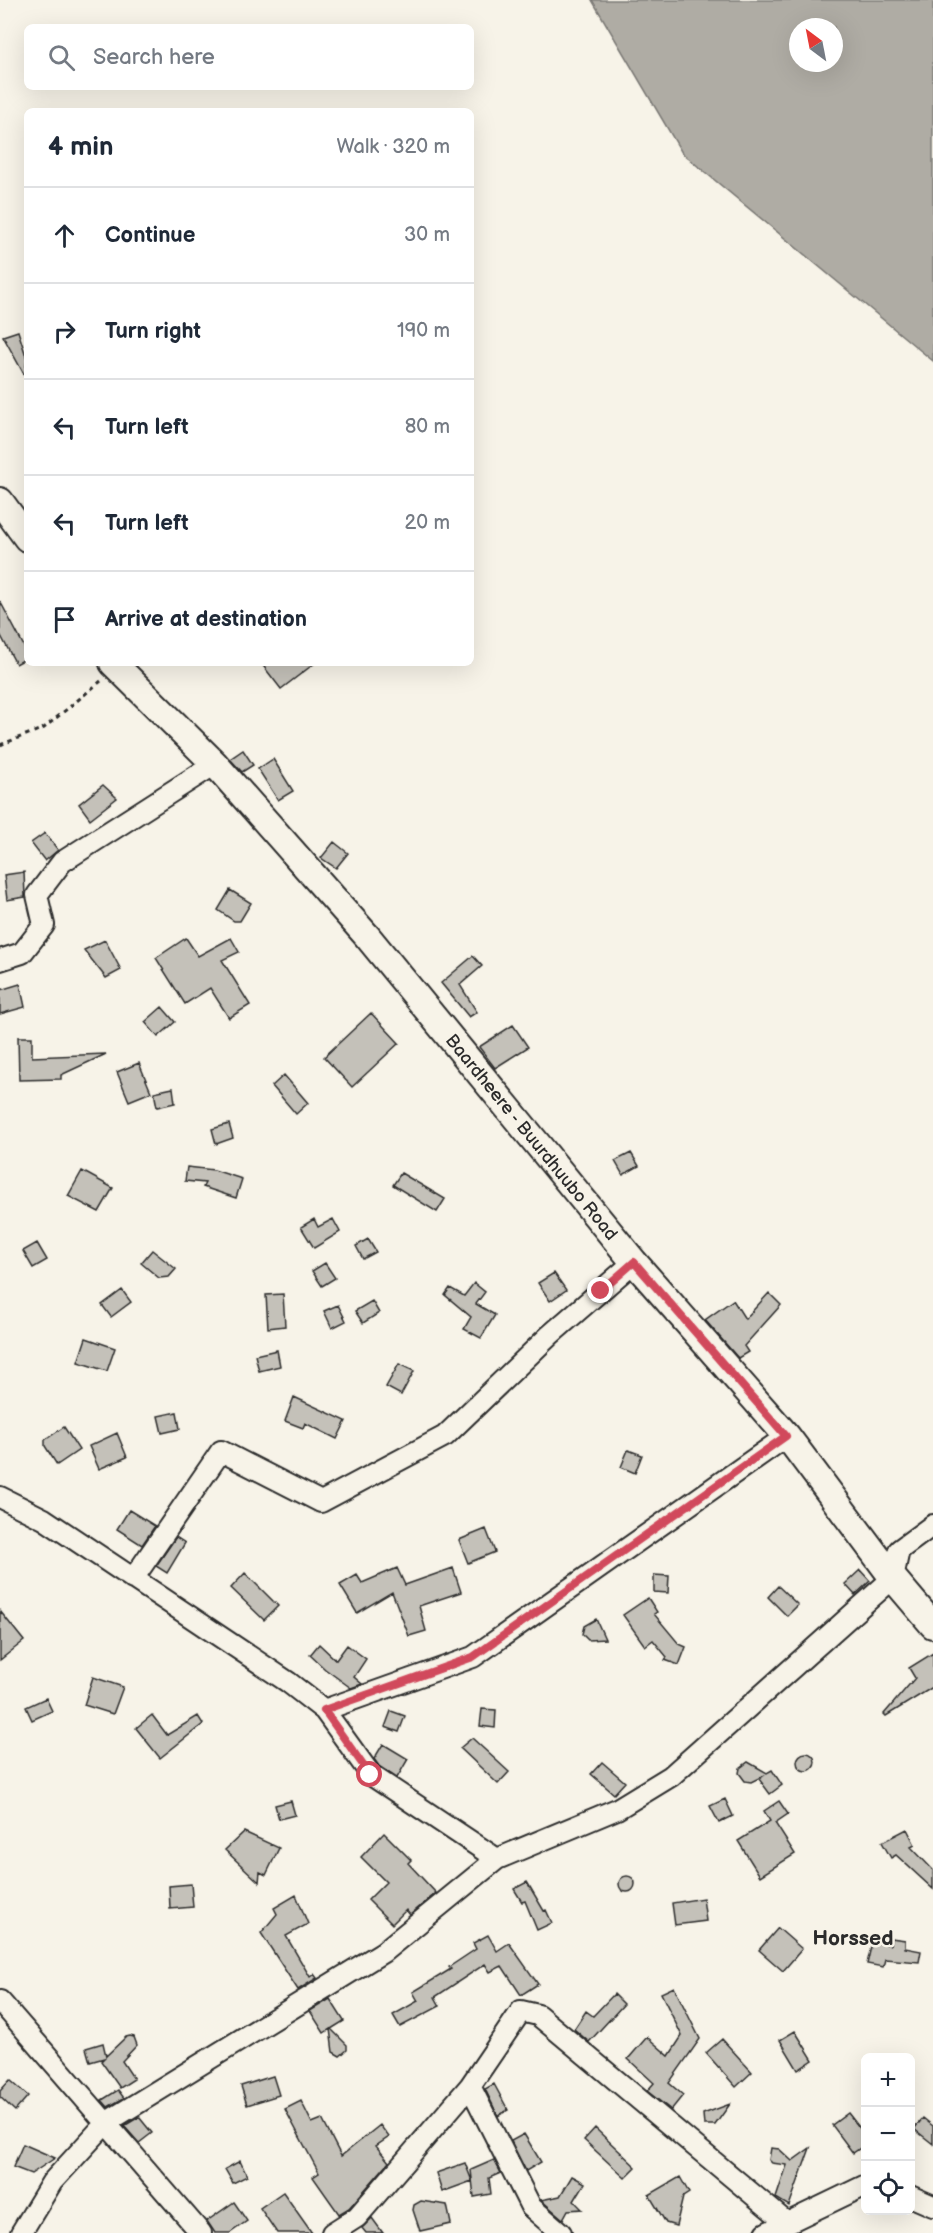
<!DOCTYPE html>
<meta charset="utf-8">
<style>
body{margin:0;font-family:"Balsamiq Sans",sans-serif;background:#f6f6f7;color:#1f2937}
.controls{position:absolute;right:18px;bottom:18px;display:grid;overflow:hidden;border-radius:9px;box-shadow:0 6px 24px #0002}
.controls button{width:54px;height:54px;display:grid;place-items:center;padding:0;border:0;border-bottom:2px solid #e0e1e3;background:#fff;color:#1f2937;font:30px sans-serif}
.compass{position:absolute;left:789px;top:18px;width:54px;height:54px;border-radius:50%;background:#fff;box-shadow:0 6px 24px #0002;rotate:328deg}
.stop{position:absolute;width:18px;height:18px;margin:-14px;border:4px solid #d1495b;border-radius:50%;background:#fff}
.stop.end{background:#d1495b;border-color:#fff;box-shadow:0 2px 6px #0008}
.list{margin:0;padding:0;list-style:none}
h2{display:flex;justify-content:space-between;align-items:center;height:78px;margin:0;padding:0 24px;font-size:26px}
h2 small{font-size:20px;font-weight:400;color:#747a83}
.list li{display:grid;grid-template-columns:39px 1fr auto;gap:18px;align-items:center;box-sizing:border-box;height:96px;padding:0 24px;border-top:2px solid #e0e1e3}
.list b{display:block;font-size:22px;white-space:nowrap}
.list em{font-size:20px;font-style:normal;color:#747a83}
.icon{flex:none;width:33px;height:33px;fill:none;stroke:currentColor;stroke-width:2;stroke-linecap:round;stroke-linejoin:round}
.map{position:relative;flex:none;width:933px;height:2233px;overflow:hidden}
.search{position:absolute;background:#fff;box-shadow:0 6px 24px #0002;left:24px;top:24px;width:450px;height:66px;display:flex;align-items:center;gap:15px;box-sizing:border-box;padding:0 21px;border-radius:9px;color:#747a83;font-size:22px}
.panel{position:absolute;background:#fff;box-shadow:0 6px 24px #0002;left:24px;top:108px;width:450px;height:558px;border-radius:9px}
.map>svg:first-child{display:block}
.water{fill:#afaca4;stroke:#7a7874;stroke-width:1.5;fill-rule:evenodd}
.building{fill:#c4c1b9;stroke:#2b2b2b;stroke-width:1.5}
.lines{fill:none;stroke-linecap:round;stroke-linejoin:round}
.minor-casing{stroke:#2b2b2b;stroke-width:24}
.major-casing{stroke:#2b2b2b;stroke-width:30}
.path{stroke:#2b2b2b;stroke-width:3;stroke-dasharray:4.5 4.5;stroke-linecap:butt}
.minor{stroke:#f7f3e8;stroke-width:20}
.major{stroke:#f7f3e8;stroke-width:26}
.route{stroke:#d1495b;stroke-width:8}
.labels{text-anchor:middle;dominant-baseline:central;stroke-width:5;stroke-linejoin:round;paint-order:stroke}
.street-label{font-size:18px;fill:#2b2b2b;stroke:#f7f3e8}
.quarter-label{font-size:21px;font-weight:bold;fill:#2b2b2b;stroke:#f7f3e8}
</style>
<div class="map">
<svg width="933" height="2233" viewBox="0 0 933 2233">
<rect width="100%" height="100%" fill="#f7f3e8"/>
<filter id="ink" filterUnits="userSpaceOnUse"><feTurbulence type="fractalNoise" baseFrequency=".0167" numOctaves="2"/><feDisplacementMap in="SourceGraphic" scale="12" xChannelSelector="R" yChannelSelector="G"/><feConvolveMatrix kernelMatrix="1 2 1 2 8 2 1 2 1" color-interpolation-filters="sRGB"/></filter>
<g filter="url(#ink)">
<path class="water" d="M 592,0 L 933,0 L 933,361 L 682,153 ZM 798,27 L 834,27 L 834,63 L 798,63 Z"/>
<path class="building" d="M 18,331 L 27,359 L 25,376 L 3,336 Z
M 0,601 L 27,652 L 27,658 L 16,664 L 0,634 Z
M 261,663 L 315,663 L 281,689 Z
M 243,750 L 253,765 L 242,772 L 230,759 Z
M 273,759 L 293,791 L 278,800 L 258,769 Z
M 103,785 L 117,798 L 90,819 L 79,804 Z
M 45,833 L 58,850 L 45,861 L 31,843 Z
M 334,842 L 348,853 L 336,868 L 321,858 Z
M 24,872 L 25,897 L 7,900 L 4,875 Z
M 230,890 L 251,903 L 240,921 L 234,921 L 218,910 Z
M 186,938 L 198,956 L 231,938 L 239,952 L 222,960 L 250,1005 L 229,1018 L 210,988 L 185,1004 L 156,958 Z
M 105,940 L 121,970 L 106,978 L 84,950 Z
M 473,956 L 482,966 L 460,985 L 477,1012 L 469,1017 L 441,983 Z
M 20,984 L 25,1007 L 0,1014 L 0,990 Z
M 162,1007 L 175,1022 L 158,1037 L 145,1022 Z
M 371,1013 L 399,1043 L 352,1087 L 324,1057 Z
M 513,1025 L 528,1047 L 495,1068 L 479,1047 Z
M 18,1037 L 32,1037 L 32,1057 L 106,1054 L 61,1075 L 61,1079 L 19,1080 Z
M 139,1063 L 151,1092 L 129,1101 L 117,1072 Z
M 284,1075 L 308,1103 L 296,1114 L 272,1086 Z
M 173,1088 L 175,1103 L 157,1107 L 154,1092 Z
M 229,1124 L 233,1138 L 216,1144 L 212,1129 Z
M 631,1153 L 639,1166 L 623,1175 L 615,1161 Z
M 187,1167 L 214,1170 L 242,1179 L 236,1198 L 203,1187 L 205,1183 L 185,1181 Z
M 82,1171 L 113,1188 L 99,1212 L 68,1196 Z
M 401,1173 L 445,1199 L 437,1212 L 393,1185 Z
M 314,1219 L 318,1227 L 333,1219 L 340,1232 L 314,1248 L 301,1227 Z
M 368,1239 L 376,1252 L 363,1259 L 356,1246 Z
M 37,1243 L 47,1260 L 33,1268 L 23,1251 Z
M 152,1250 L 176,1269 L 169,1277 L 159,1278 L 141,1263 Z
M 325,1263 L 335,1278 L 322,1286 L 312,1271 Z
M 554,1273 L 566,1290 L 550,1301 L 538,1283 Z
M 474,1283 L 485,1292 L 476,1304 L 495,1315 L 481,1338 L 464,1329 L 471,1317 L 445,1295 L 450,1288 L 464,1296 Z
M 122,1290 L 131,1302 L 111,1317 L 102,1305 Z
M 769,1293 L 781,1305 L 744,1346 L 748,1352 L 738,1358 L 705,1320 L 733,1300 L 745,1319 Z
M 283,1294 L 285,1326 L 268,1328 L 266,1295 Z
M 372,1301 L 379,1313 L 363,1323 L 355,1311 Z
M 338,1305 L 346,1321 L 332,1328 L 324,1311 Z
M 86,1338 L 115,1348 L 107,1371 L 78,1362 Z
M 277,1350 L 280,1366 L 259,1371 L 255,1355 Z
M 399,1364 L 414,1371 L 401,1395 L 386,1387 Z
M 294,1397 L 346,1421 L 337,1439 L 305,1423 L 303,1428 L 285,1421 Z
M 177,1412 L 180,1429 L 162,1433 L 158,1416 Z
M 64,1427 L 79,1450 L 57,1465 L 45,1446 L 45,1440 Z
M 117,1433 L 127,1457 L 99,1469 L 89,1446 Z
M 628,1450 L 642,1455 L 635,1473 L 621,1467 Z
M 129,1510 L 155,1526 L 142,1545 L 117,1529 Z
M 486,1529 L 495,1552 L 468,1563 L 459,1540 Z
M 176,1537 L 185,1543 L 167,1573 L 156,1566 Z
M 397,1568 L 405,1585 L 453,1568 L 461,1592 L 419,1606 L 426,1631 L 409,1636 L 392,1592 L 357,1613 L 340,1585 L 357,1575 L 362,1583 Z
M 860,1570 L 870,1581 L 855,1595 L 845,1584 Z
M 245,1573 L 278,1606 L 264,1620 L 231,1588 Z
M 654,1575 L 669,1576 L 668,1593 L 654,1592 Z
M 778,1586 L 798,1605 L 787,1616 L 768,1597 Z
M 648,1598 L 657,1612 L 654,1614 L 679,1644 L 686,1647 L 679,1665 L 665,1660 L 667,1657 L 653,1640 L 645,1646 L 623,1615 Z
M 0,1611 L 24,1641 L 0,1660 Z
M 596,1619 L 605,1639 L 588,1640 L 582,1634 L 584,1626 Z
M 319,1644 L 336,1660 L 347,1645 L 366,1659 L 354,1677 L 362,1684 L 351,1688 L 325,1669 L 310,1655 Z
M 933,1653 L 933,1687 L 886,1716 L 884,1714 L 915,1678 L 909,1668 Z
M 93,1677 L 123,1687 L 113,1714 L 84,1705 Z
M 46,1698 L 52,1711 L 32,1720 L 26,1707 Z
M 482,1709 L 496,1710 L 495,1728 L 480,1726 Z
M 391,1711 L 405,1716 L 399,1732 L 385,1727 Z
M 152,1715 L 167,1735 L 198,1716 L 203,1724 L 160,1758 L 136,1728 Z
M 472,1738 L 509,1772 L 498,1784 L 460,1748 Z
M 383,1744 L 408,1759 L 397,1778 L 379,1766 L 374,1759 Z
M797 1762a9 9 0 1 1 18 0a9 9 0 1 1-18 0Z
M 602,1762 L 625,1782 L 614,1794 L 591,1774 Z
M 748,1762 L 767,1773 L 772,1770 L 782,1785 L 770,1794 L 759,1779 L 765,1775 L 751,1782 L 745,1781 L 739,1773 L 740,1768 Z
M 725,1799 L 733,1816 L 719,1823 L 710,1806 Z
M 291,1801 L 295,1815 L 279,1819 L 275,1805 Z
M 779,1801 L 788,1814 L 775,1823 L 795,1854 L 760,1876 L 738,1841 L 770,1821 L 764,1811 Z
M 907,1829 L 915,1845 L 911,1847 L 933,1870 L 933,1889 L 896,1855 L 891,1858 L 882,1842 Z
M 244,1832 L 279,1848 L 266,1875 L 260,1872 L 259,1882 L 225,1850 Z
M 384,1833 L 411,1860 L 408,1863 L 436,1893 L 410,1915 L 406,1910 L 392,1924 L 368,1900 L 386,1882 L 361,1857 Z
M619 1884a8 8 0 1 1 16 0a8 8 0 1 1-16 0Z
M 527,1882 L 544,1911 L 546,1910 L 552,1923 L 537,1930 L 525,1901 L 522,1902 L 514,1889 Z
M 191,1884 L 193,1907 L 170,1909 L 169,1886 Z
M 296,1895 L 308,1924 L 286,1936 L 310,1977 L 314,1974 L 317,1978 L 298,1990 L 261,1933 L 277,1914 L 274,1908 Z
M 703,1898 L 706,1921 L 675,1925 L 672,1903 Z
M 778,1928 L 802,1949 L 783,1971 L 759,1950 Z
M 488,1935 L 497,1951 L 509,1943 L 538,1984 L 521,1995 L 502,1966 L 490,1972 L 485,1964 L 435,1997 L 440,2006 L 400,2027 L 393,2015 L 418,2001 L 413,1992 L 451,1969 L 449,1967 L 476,1949 L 473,1943 Z
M 891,1938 L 905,1940 L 905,1948 L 921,1951 L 919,1962 L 885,1959 L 883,1967 L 867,1964 L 872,1942 L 890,1945 Z
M 674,1987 L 700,2039 L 669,2083 L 683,2095 L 671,2110 L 647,2091 L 654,2083 L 628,2059 L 647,2037 L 669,2056 L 682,2036 L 661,1993 Z
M 614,1994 L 624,2004 L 589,2042 L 574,2029 L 586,2011 L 593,2016 Z
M 330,1999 L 344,2021 L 331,2029 L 347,2045 L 347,2050 L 340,2056 L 333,2052 L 330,2029 L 324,2033 L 310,2011 Z
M 795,2031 L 813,2060 L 798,2070 L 780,2040 Z
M 130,2036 L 134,2037 L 137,2045 L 122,2061 L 134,2079 L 120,2088 L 101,2061 L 104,2058 L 90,2062 L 86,2048 L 103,2043 L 106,2056 L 126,2037 Z
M 722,2039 L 752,2072 L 736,2087 L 706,2053 Z
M 273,2076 L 279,2095 L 247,2105 L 241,2086 Z
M 10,2080 L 28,2096 L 15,2111 L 0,2097 L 0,2091 Z
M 494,2084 L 508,2110 L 498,2116 L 485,2089 Z
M 118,2090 L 124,2098 L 108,2107 L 102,2100 Z
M 301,2101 L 312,2123 L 322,2119 L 341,2156 L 380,2125 L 389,2137 L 376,2146 L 389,2162 L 349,2208 L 339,2214 L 313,2177 L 319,2173 L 285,2109 Z
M 730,2104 L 715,2125 L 704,2125 L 703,2114 Z
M 848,2113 L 866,2136 L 866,2144 L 853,2153 L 832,2125 Z
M 139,2117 L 152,2133 L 139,2143 L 124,2126 Z
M 923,2118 L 933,2126 L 933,2144 L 914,2129 Z
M 595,2128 L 636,2167 L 625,2178 L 584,2140 Z
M 524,2134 L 541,2162 L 526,2171 L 511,2141 Z
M 23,2144 L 55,2158 L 31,2174 L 13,2167 Z
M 771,2148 L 779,2149 L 792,2161 L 810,2148 L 789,2206 L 776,2198 L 787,2165 L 772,2163 L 769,2160 Z
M 494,2160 L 501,2173 L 489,2178 L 491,2194 L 474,2197 L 471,2170 Z
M 240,2161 L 247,2176 L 233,2183 L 225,2169 Z
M 465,2163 L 472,2181 L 442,2192 L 436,2173 Z
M 572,2176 L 585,2183 L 574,2201 L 582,2209 L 568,2210 L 563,2219 L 541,2200 L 560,2196 Z
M 680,2177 L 689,2193 L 683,2197 L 676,2226 L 666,2223 L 649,2195 Z
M 283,2192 L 312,2233 L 277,2233 L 260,2208 Z
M 421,2201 L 447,2205 L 451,2224 L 420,2231 L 413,2210 L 414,2205 Z
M 234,2202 L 247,2221 L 230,2233 L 215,2233 L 207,2221 Z
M 372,2218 L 383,2233 L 366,2233 L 362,2228 Z"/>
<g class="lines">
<defs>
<path id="minor" d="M 0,960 L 22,953 L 44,925 L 37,895 L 62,862 L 215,764
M 0,1497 L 44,1519 L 288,1682 L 324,1710 L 371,1775 L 497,1859
M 133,1579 L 221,1451 L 321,1502 L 445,1436 L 550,1335 L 634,1262
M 324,1710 L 473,1657 L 787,1436
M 0,2001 L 201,2233
M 910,2196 L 933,2206
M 21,2233 L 52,2182 L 107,2122 L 383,1952 L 497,1859 L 617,1809 L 671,1776 L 893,1578 L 899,1550 L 933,1525
M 332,2233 L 357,2217 L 470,2086
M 561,2233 L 531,2207 L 470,2086 L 521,2011 L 538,2015 L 787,2223 L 866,2185
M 766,2233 L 787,2223"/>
<g id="major">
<path d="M 0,501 L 27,538"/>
<path id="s1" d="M 113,663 L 215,764 L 367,936 L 634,1262 L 787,1436 L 893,1578 L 933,1625"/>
</g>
</defs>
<use href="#minor" class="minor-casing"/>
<use href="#major" class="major-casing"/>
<path class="path" d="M 0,745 L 44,728 L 101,681"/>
<use href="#minor" class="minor"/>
<use href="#major" class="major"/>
</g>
</g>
<g class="lines" filter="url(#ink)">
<path class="route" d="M 370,1775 L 324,1710 L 473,1657 L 786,1436 L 634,1262 L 601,1291"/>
</g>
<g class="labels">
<g class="street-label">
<text stroke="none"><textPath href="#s1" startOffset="633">Baardheere - Buurdhuubo Road</textPath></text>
</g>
<g class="quarter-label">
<text x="853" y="1938">Horssed</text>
</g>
</g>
</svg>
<div class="controls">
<button>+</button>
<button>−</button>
<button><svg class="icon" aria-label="locate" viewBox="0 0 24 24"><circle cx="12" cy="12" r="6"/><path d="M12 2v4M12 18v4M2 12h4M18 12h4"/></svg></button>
</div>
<svg class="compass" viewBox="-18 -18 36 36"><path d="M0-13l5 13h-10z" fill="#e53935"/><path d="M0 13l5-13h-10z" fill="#747a83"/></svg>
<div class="stop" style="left:370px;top:1775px"></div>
<div class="stop end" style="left:601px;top:1291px"></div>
<div class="search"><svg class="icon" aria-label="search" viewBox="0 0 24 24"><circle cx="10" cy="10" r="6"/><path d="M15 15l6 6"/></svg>Search here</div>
<section class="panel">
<h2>4 min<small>Walk · 320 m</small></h2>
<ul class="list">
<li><svg class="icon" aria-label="ahead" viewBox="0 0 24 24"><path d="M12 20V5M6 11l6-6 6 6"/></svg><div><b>Continue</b></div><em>30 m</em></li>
<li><svg class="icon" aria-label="right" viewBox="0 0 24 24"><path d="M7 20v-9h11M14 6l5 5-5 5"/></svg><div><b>Turn right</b></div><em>190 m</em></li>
<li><svg class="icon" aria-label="left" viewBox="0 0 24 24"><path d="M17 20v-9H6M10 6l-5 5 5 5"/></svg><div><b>Turn left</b></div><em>80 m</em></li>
<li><svg class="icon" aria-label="left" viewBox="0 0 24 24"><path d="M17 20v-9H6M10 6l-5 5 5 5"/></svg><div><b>Turn left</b></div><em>20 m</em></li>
<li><svg class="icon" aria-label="arrive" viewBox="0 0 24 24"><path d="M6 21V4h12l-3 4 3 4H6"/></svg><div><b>Arrive at destination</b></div></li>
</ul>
</section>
</div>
